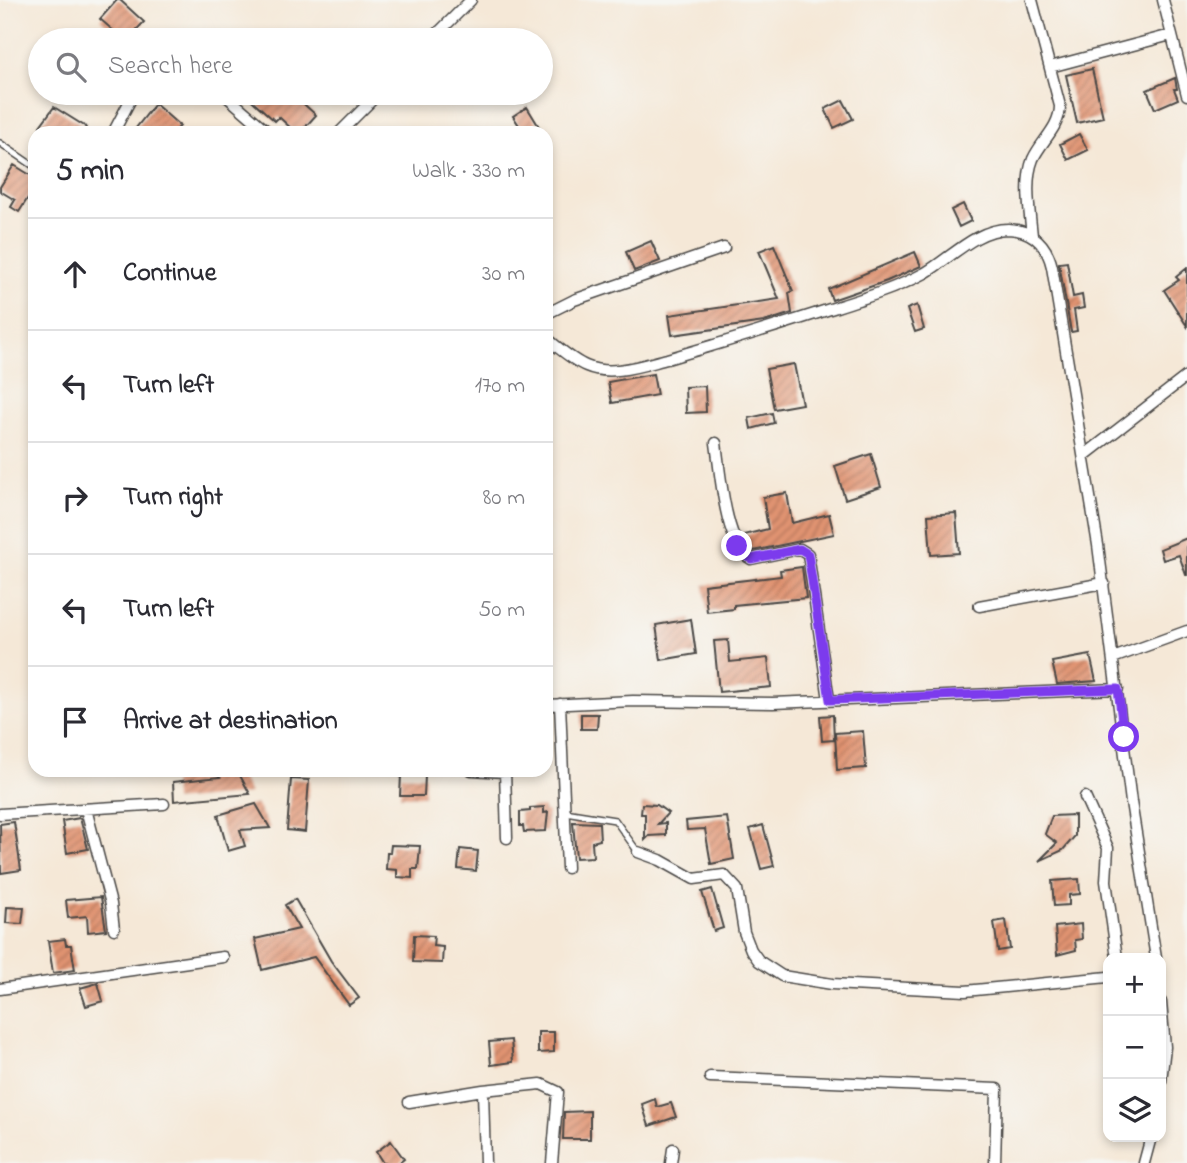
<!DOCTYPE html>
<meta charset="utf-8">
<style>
body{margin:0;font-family:"Indie Flower",sans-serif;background:#f7f7f7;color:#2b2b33}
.controls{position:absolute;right:21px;bottom:21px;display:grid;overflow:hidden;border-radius:14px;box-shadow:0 4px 10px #0003}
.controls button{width:63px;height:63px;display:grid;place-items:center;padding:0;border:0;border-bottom:2px solid #e1e1e2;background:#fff;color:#2b2b33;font:35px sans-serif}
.stop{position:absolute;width:21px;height:21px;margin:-16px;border:5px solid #7c3aed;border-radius:50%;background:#fff}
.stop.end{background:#7c3aed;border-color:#fff;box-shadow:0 2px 7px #0008}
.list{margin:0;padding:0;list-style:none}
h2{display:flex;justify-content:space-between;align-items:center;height:91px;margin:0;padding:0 28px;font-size:30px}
h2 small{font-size:23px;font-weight:400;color:#7c7c81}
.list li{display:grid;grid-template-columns:46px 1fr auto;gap:21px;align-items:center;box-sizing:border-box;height:112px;padding:0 28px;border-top:2px solid #e1e1e2}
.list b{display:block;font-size:26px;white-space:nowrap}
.list em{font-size:23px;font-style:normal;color:#7c7c81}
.icon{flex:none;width:38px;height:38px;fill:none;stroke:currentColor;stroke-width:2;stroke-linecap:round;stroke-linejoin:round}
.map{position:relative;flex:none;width:1187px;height:1163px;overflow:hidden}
.search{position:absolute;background:#fff;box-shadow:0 4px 10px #0003;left:28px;top:28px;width:525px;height:77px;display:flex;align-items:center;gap:18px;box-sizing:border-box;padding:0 24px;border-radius:38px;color:#7c7c81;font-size:26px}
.panel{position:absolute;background:#fff;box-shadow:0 4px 10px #0003;left:28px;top:126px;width:525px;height:651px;border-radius:21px}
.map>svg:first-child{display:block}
.building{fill:url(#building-hatch)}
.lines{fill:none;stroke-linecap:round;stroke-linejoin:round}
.service-casing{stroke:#494745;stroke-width:8}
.minor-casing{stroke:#494745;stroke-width:13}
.service{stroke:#fff;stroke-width:5}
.minor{stroke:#fff;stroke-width:10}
.route{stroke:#7c3aed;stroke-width:9}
</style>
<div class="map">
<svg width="1187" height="1163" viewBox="0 0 1187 1163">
<defs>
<pattern id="building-hatch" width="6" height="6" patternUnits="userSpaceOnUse" patternTransform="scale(1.75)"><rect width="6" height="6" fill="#e09371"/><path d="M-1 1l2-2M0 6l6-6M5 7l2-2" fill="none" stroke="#b6785d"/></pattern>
</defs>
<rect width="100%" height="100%" fill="#f6f6f2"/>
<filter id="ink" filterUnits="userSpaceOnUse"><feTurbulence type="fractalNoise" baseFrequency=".0143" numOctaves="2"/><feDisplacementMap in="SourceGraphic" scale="14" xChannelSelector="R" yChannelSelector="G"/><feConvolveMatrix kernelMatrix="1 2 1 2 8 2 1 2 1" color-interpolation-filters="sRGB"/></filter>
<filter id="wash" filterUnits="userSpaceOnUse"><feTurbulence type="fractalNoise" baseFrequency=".00686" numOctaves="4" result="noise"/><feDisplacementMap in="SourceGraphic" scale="28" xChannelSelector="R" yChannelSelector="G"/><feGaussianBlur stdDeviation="1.57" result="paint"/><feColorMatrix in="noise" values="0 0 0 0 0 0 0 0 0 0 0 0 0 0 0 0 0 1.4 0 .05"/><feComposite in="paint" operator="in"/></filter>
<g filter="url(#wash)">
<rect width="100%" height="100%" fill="#f5e8d7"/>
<g id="blocks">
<path class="building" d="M 117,0 L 120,0 L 144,22 L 127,40 L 124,40 L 100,19 Z
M 1092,69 L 1103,117 L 1077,123 L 1066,75 Z
M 1175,78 L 1177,89 L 1174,89 L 1178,99 L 1155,109 L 1147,90 Z
M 244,93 L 300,93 L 296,97 L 316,115 L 300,133 L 296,133 L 279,117 L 275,121 Z
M 843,100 L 853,119 L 834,128 L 825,109 Z
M 155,104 L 180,126 L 174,133 L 132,133 Z
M 54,107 L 86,127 L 82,133 L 51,133 L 40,126 Z
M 527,107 L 541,130 L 536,133 L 524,133 L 513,116 Z
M 1079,134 L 1088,150 L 1068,160 L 1060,144 Z
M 14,165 L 35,178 L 35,187 L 19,212 L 11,207 L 15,200 L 0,191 L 0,187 Z
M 963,204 L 971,221 L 959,227 L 951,210 Z
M 651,241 L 660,261 L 634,271 L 626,252 Z
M 774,245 L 793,291 L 789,293 L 792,313 L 764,322 L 672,335 L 669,315 L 779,299 L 759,251 Z
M 915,252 L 921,266 L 887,281 L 832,300 L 828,289 Z
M 1067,262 L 1073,297 L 1082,295 L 1084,308 L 1074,310 L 1077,331 L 1071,332 L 1059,263 Z
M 1187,268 L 1187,326 L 1164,290 L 1179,280 L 1176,277 Z
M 917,305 L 924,329 L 915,332 L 907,309 Z
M 794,364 L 802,404 L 774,409 L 766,369 Z
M 653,374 L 657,395 L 612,403 L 608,382 Z
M 705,386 L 706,412 L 686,413 L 685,387 Z
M 772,413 L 774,423 L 751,429 L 749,418 Z
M 871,454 L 881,487 L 845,499 L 835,466 Z
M 787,493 L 792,523 L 829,514 L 834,534 L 753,551 L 746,542 L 744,535 L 768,529 L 763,497 Z
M 956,513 L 959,553 L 931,555 L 928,515 Z
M 1187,538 L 1187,575 L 1186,575 L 1179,555 L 1163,560 L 1160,549 Z
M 802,567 L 806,598 L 734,605 L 734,609 L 707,612 L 704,585 L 781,576 L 780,570 Z
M 691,619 L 696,654 L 661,660 L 656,625 Z
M 728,640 L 730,662 L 768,658 L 771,687 L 719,692 L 714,641 Z
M 1090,655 L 1096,681 L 1057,684 L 1052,662 Z
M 581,714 L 598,714 L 597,729 L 581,729 Z
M 833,715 L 834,740 L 822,741 L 820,716 Z
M 863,731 L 866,768 L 837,770 L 835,733 Z
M 215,770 L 237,770 L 250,794 L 174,801 L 173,782 L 220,777 Z
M 401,775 L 425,776 L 424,796 L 400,796 Z
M 291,779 L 309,780 L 305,832 L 287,830 Z
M 256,804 L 270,828 L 240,830 L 245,846 L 228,851 L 218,815 Z
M 642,804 L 657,805 L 668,813 L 658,824 L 666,823 L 666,835 L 649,836 L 645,840 L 645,814 L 641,814 Z
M 544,807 L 544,813 L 548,812 L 546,831 L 524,832 L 523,826 L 520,826 L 520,812 L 530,811 L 530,808 Z
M 1075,815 L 1075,836 L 1063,850 L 1039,861 L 1057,843 L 1045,834 L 1052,816 Z
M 727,817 L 734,859 L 711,864 L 705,829 L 687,830 L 686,821 Z
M 80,818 L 88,849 L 67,853 L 62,821 Z
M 14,822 L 21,870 L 1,873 L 0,824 Z
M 573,822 L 599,823 L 600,840 L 592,842 L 593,857 L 576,858 Z
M 763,825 L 774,866 L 761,869 L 750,829 Z
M 391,845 L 420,846 L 418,869 L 412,869 L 412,878 L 397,877 L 397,870 L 386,869 L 387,853 L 390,853 Z
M 460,849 L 478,851 L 476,871 L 458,869 Z
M 1079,879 L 1080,894 L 1069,895 L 1069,905 L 1054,906 L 1052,881 Z
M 712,889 L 723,928 L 714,931 L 702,892 Z
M 101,897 L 106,930 L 88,932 L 87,916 L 68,918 L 66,900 Z
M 295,899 L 331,961 L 359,998 L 349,1005 L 314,957 L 262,970 L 255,939 L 299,929 L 285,905 Z
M 7,907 L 24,908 L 22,924 L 6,923 Z
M 1006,920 L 1010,949 L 998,951 L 994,922 Z
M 1081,924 L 1082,939 L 1075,940 L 1076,950 L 1057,955 L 1055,927 Z
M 414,935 L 434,936 L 433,946 L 443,947 L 442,963 L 413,962 Z
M 65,939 L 66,945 L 71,945 L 75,970 L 53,973 L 48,941 Z
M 98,983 L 103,1001 L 86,1006 L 80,988 Z
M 538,1032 L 554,1032 L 554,1052 L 538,1053 Z
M 511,1040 L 513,1062 L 491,1065 L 489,1042 Z
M 655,1099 L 657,1107 L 671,1103 L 676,1117 L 649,1126 L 642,1104 Z
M 590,1111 L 590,1139 L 563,1139 L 564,1112 Z
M 391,1141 L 404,1159 L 399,1163 L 383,1163 L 376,1152 Z"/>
</g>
</g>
<g filter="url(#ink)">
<use href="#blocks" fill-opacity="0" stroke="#494745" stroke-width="2"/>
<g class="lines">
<defs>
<path id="service" d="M 0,143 L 35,167
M 565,812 L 615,820 L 638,852"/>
<path id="minor" d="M 1163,0 L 1187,95
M 431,40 L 471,0
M 1050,67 L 1171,35
M 223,93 L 269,133
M 113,133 L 134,93
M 339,133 L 379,93
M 1032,236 C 1030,213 1024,181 1033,159 C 1041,141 1060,127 1060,106 L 1032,0
M 546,314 L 574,300 L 724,248
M 546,338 C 559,348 572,360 586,366 C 611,377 643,365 667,359 C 721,343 776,327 830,309 C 862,299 895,289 925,273 C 951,258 976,229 1008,229 C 1033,230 1047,245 1052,267 L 1098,545 L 1131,802 L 1156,958
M 716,443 C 720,470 725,547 751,559 L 800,549 L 808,554 L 829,700
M 1085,455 L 1187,376
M 979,606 L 1104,583
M 1113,658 L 1187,631
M 560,704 L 567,868
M 546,705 L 633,701 L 773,703 L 1118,689
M 471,770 L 504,772
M 505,770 L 507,838
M 1085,797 L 1108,848 L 1106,881 L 1117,958
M 86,809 L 111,904 L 114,929
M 0,814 L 164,804
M 638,852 L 660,860 L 694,879 L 724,875 L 737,889 L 744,932 L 751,950 L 759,961 L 782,976 L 832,984 L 965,991 L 1108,977
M 0,989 L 223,957
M 1161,1002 L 1165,1047 L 1161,1081
M 710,1077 L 997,1089 L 995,1163
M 483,1090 L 541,1084 L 558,1092 L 552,1163
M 409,1102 L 483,1090 L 485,1163
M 671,1163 L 673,1149
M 1144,1163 L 1151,1137"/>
</defs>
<use href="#service" class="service-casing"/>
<use href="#minor" class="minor-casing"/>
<use href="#service" class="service"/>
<use href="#minor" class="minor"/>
</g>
</g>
<g class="lines" filter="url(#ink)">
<path class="route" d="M 737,546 L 741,553 L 751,559 L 800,549 L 808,554 L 830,700 L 1118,689 L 1124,737"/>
</g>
</svg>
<div class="controls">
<button>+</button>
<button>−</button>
<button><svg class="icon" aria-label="layers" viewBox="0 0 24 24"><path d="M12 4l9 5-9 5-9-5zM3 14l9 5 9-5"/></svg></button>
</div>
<div class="stop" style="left:1124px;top:737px"></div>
<div class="stop end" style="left:737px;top:546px"></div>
<div class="search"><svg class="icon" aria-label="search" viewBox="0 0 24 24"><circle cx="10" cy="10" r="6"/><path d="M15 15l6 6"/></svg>Search here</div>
<section class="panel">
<h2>5 min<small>Walk · 330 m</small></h2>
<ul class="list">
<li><svg class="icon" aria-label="ahead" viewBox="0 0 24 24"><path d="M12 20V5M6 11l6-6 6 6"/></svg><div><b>Continue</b></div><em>30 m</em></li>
<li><svg class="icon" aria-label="left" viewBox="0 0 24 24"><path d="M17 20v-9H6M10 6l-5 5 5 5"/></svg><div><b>Turn left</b></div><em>170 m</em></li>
<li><svg class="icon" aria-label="right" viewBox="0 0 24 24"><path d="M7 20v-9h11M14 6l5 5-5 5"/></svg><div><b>Turn right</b></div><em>80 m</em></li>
<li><svg class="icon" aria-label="left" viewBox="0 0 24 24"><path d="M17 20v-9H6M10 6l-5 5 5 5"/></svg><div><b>Turn left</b></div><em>50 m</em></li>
<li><svg class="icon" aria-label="arrive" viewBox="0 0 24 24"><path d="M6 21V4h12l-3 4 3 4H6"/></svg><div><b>Arrive at destination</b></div></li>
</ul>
</section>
</div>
